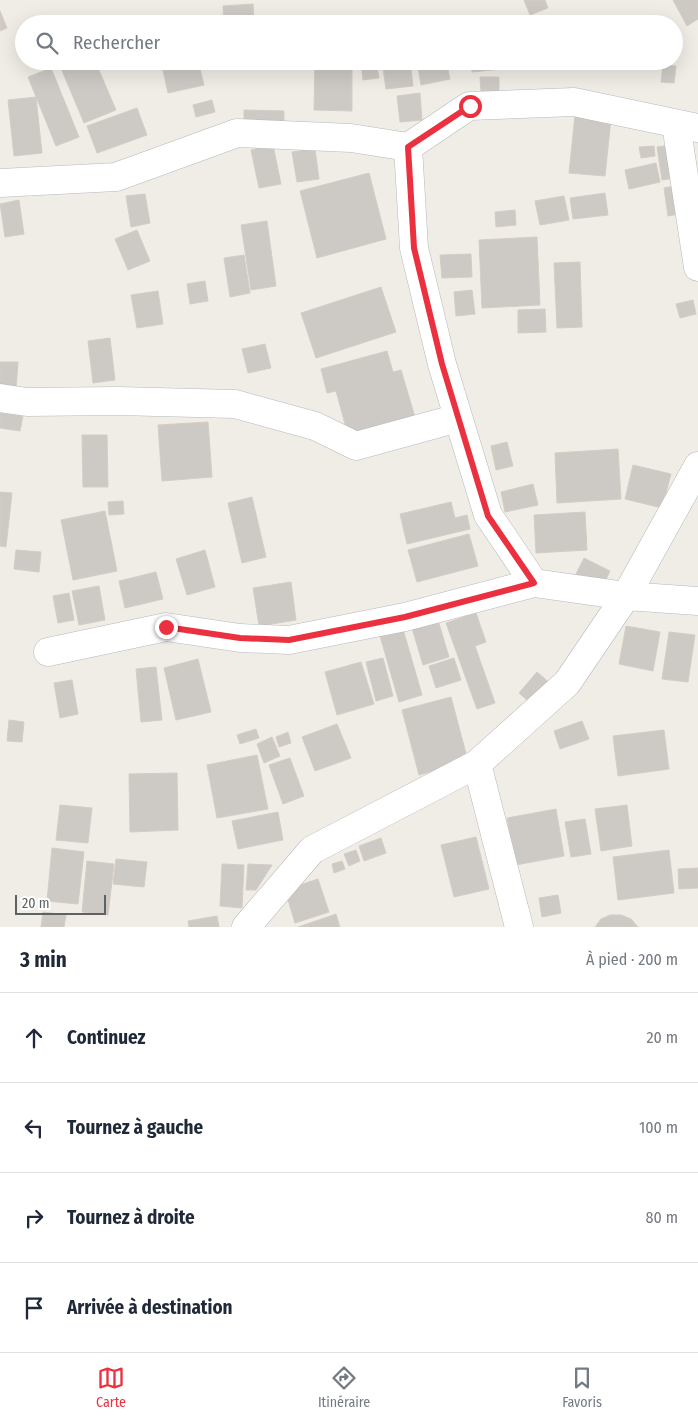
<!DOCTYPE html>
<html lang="fr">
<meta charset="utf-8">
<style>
body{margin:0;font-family:"Fira Sans Condensed",sans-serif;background:#f6f6f7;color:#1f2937}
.scale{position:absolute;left:15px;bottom:12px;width:91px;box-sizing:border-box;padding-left:5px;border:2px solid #5d6266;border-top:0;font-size:14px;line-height:18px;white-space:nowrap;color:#5d6266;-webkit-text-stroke:4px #fff;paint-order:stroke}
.stop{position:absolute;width:15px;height:15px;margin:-11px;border:4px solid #eb313f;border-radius:50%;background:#fff}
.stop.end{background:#eb313f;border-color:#fff;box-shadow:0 1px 5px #0008}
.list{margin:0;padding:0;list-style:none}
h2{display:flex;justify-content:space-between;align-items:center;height:65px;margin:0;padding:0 20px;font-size:21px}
h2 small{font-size:16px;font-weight:400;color:#747a83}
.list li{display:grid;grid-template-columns:32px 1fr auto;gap:15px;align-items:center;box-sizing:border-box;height:90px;padding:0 20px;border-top:1px solid #e0e1e3}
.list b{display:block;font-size:19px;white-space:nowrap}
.list em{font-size:16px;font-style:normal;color:#747a83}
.icon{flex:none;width:28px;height:28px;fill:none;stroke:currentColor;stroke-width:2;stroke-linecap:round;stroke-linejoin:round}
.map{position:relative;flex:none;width:698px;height:927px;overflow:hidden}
.search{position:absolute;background:#fff;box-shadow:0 5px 20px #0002;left:15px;right:15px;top:15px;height:55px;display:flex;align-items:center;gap:12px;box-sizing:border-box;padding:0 18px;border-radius:28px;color:#747a83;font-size:19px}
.sheet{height:425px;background:#fff}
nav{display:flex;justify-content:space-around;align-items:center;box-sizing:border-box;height:70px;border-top:1px solid #e0e1e3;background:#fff;font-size:14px;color:#747a83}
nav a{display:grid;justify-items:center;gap:2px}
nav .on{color:#eb313f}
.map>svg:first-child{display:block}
.building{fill:#cdc9c5;stroke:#d5cdc4}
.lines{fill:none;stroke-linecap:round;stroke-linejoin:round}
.minor-casing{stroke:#b6b9bc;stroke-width:29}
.minor{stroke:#fff;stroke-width:28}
.route{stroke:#eb313f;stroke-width:6}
</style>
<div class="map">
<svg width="698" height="927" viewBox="0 0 698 927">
<rect width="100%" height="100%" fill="#f0ece6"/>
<path class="building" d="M 524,0 L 545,0 L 548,8 L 530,15 Z
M 673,0 L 698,0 L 698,19 L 687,26 Z
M 253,4 L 254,24 L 224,24 L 223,6 Z
M 0,11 L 7,28 L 0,31 Z
M 58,61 L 95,61 L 116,110 L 84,123 Z
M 161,61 L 198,61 L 204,85 L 168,93 Z
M 315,61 L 352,61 L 352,111 L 314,110 Z
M 361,61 L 376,61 L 379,78 L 363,80 Z
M 382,61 L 410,61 L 413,86 L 386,89 Z
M 417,61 L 446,61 L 450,79 L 421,85 Z
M 471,61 L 500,61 L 501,69 L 472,72 Z
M 514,61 L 535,61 L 535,64 L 514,64 Z
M 663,65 L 676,66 L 674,83 L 661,82 Z
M 51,68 L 79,137 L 56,146 L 28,77 Z
M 480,77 L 499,77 L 499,93 L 481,92 Z
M 420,93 L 422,120 L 400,122 L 397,96 Z
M 36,97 L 42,153 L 14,156 L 8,100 Z
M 212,100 L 215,112 L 196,117 L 193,105 Z
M 137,108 L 147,135 L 97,153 L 87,126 Z
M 244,110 L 284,111 L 284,129 L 244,128 Z
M 575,115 L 611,119 L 605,176 L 569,173 Z
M 273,145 L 281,184 L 259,188 L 251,150 Z
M 671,145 L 676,178 L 662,180 L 657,147 Z
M 654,146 L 655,156 L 641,158 L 639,147 Z
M 315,149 L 319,179 L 297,182 L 292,152 Z
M 656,163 L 660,182 L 629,189 L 625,170 Z
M 369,173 L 386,239 L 317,258 L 300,191 Z
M 679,185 L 684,213 L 668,216 L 664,188 Z
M 605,193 L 608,215 L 573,219 L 570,198 Z
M 145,194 L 150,223 L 131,227 L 126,196 Z
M 564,196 L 569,220 L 540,225 L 535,201 Z
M 19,200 L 24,234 L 5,237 L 0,204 Z
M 515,210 L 516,225 L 496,227 L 495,212 Z
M 267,221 L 276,286 L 251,290 L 241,225 Z
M 137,230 L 150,261 L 128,270 L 115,239 Z
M 537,237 L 540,305 L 482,308 L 479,240 Z
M 471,254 L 472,277 L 442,278 L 440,255 Z
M 244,255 L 250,293 L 230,297 L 224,258 Z
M 580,262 L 582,327 L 557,328 L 554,263 Z
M 205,281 L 208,301 L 190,304 L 187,284 Z
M 381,287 L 396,332 L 316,358 L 301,313 Z
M 472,290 L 475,314 L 456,316 L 454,292 Z
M 158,291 L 163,324 L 137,328 L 131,295 Z
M 693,300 L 696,314 L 680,318 L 676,304 Z
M 545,309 L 546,332 L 518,333 L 518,310 Z
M 110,338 L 115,380 L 93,383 L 88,341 Z
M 265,344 L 271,368 L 248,373 L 242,349 Z
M 387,351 L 393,372 L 401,370 L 415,417 L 348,435 L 336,391 L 327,393 L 321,369 Z
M 0,362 L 18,362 L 16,389 L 0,388 Z
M 0,413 L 23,416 L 20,431 L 0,428 Z
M 208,422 L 212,477 L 162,481 L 158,425 Z
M 82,435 L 107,435 L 108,487 L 83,487 Z
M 507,442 L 513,466 L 496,470 L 491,446 Z
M 618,449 L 621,499 L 557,503 L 555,453 Z
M 633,465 L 671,474 L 662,508 L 625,499 Z
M 533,484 L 538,505 L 505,512 L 501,492 Z
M 0,492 L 12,493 L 6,547 L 0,546 Z
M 252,497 L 266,557 L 242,563 L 228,503 Z
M 123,501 L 124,514 L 109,515 L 108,502 Z
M 451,502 L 455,518 L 467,515 L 470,529 L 407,544 L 400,514 Z
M 105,511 L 117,571 L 73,580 L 61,520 Z
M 585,512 L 587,550 L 536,553 L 534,515 Z
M 469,534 L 478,566 L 417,582 L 408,550 Z
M 16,550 L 41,552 L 39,572 L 14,569 Z
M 205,550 L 215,587 L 187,595 L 176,559 Z
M 584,558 L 610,571 L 602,588 L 575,576 Z
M 156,572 L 163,599 L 125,608 L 119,581 Z
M 291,582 L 296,620 L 259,626 L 253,588 Z
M 99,586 L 105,620 L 79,625 L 72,591 Z
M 69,593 L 74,620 L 58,623 L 53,596 Z
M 476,613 L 486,642 L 475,646 L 495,703 L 477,709 L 446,623 Z
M 438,620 L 449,657 L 423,665 L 412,628 Z
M 626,626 L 660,632 L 653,671 L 619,664 Z
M 403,629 L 422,695 L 399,702 L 380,636 Z
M 669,632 L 695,635 L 688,682 L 662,679 Z
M 383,658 L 393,696 L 376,701 L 366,662 Z
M 454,658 L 461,680 L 436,688 L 429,666 Z
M 198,659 L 211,712 L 176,720 L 164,668 Z
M 361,662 L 374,704 L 337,715 L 325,672 Z
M 156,667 L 162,720 L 141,722 L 136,669 Z
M 537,672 L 552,685 L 534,706 L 519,693 Z
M 72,680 L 78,714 L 60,718 L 54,683 Z
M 451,697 L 468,761 L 419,775 L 402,710 Z
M 9,720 L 24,722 L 22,742 L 7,741 Z
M 582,721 L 589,739 L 560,749 L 554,731 Z
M 337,724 L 351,758 L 315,771 L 302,737 Z
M 256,729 L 259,738 L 240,744 L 237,735 Z
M 664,730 L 669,769 L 618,776 L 613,736 Z
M 288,732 L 291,743 L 279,747 L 276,737 Z
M 272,737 L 280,756 L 264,763 L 257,744 Z
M 257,755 L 268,809 L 217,818 L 207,765 Z
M 290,758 L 304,796 L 283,804 L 269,765 Z
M 177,773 L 178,830 L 130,832 L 129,774 Z
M 60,805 L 92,808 L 88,843 L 56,840 Z
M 627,805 L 632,846 L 601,851 L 595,809 Z
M 556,809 L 564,856 L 516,865 L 507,818 Z
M 278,812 L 283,840 L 238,849 L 232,821 Z
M 585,819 L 591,854 L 571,857 L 565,822 Z
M 476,837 L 489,889 L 454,897 L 441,845 Z
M 381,838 L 386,853 L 364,861 L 359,846 Z
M 52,848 L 84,852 L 78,904 L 47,901 Z
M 356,850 L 360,861 L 349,866 L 344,854 Z
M 669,850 L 674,893 L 618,900 L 613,857 Z
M 116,859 L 147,862 L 144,887 L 113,884 Z
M 87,861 L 114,864 L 108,915 L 82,912 Z
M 342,861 L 345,869 L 334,873 L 332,864 Z
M 222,864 L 244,865 L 242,908 L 220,906 Z
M 248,864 L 272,865 L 256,890 L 246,890 Z
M 698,868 L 698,888 L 679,889 L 678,869 Z
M 318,879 L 329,912 L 295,923 L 285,890 Z
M 558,895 L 561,913 L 542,917 L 539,898 Z
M 43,912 L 66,915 L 64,927 L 41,927 Z
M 336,914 L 340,927 L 298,927 Z
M 610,915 L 621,915 L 631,919 L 638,927 L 595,927 L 601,919 Z
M 217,916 L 219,927 L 189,927 L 188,921 Z"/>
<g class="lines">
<defs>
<path id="minor" d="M 676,124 L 698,267
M 408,147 L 414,248 L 442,364 L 488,515 L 534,583 L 626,596 L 698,601
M 0,183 L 116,177 L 237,133 L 351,138 L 408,147 L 469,106 L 574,102 L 698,128
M 0,398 L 27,402 L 117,401 L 235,404 L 315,426 L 356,446 L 458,418
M 48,652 L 166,627 L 240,638 L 289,640 L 405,617 L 534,583
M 477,764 L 519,927
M 246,927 L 312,850 L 477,764 L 567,683 L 626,596 L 698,466"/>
</defs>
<use href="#minor" class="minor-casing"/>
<use href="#minor" class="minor"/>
</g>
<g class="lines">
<path class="route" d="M 166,627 L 240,638 L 289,640 L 405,617 L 534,583 L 488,516 L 442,364 L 414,248 L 408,147 L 470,106"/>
</g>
</svg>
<div class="scale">20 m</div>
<div class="stop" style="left:470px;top:106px"></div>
<div class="stop end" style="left:166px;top:627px"></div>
<div class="search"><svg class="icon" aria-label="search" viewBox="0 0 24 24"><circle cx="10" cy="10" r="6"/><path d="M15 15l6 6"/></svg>Rechercher</div>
</div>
<section class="sheet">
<h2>3 min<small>À pied · 200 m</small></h2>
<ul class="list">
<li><svg class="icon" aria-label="ahead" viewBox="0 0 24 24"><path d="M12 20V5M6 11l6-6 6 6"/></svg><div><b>Continuez</b></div><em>20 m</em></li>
<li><svg class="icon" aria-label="left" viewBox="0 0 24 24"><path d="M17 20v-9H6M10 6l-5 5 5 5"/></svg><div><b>Tournez à gauche</b></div><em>100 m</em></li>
<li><svg class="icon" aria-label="right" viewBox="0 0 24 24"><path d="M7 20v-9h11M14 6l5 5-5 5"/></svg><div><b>Tournez à droite</b></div><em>80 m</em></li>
<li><svg class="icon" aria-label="arrive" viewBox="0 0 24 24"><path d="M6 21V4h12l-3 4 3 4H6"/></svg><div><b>Arrivée à destination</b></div></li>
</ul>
</section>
<nav>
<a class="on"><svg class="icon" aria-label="map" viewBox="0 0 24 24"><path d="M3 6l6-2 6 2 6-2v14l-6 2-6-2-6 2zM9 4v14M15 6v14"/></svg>Carte</a>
<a><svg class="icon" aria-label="directions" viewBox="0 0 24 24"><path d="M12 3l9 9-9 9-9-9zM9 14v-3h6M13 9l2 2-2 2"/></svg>Itinéraire</a>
<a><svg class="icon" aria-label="saved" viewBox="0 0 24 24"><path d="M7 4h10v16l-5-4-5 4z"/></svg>Favoris</a>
</nav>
